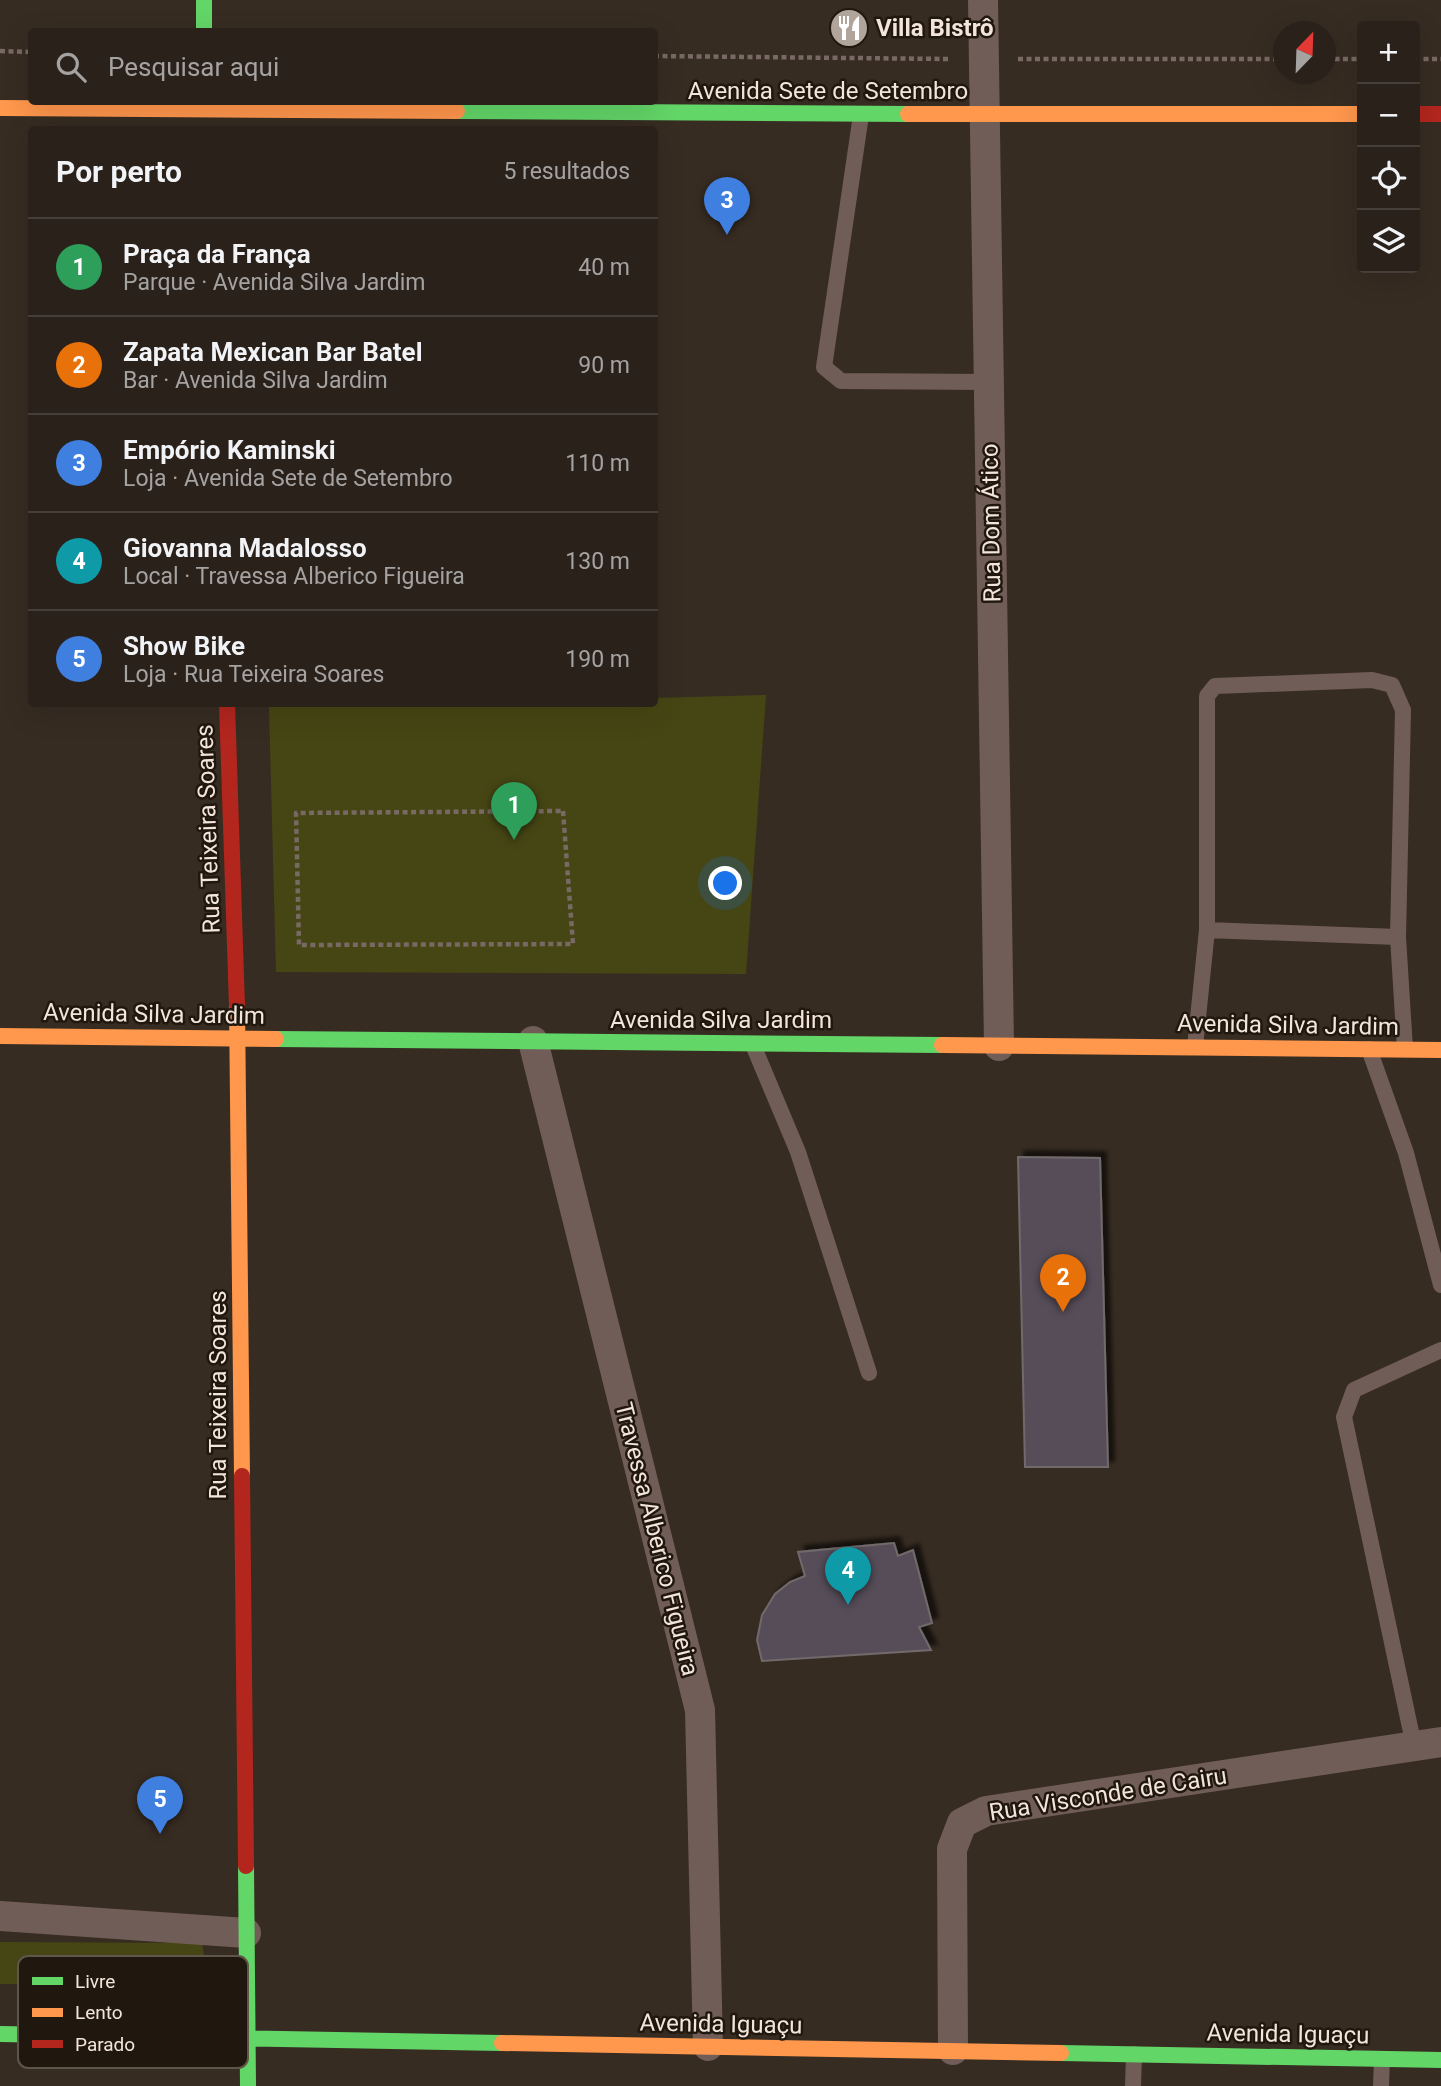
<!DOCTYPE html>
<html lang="pt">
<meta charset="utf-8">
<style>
body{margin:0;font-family:Roboto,sans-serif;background:#352e27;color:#f1f3f6}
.controls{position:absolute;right:21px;top:21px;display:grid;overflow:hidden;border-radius:7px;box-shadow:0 7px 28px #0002}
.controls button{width:63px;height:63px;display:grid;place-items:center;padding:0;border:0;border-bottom:2px solid #453e39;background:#29211a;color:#f1f3f6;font:35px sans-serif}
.compass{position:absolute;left:1273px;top:21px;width:63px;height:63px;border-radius:50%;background:#29211a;box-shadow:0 7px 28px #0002;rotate:23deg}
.you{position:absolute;left:726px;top:884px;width:24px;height:24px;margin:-18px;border:5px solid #fff;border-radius:50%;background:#1a73e8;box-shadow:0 0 0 10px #1a73e833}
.badge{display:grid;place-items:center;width:46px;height:46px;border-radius:50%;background:#b1a49a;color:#fff;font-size:23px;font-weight:700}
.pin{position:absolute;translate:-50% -58px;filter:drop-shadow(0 2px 4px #0008)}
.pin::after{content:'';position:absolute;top:37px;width:24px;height:21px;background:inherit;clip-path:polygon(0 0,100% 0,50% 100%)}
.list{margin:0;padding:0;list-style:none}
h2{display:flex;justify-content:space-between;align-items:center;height:91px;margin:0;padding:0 28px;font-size:30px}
h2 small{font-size:23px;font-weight:400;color:#a5a3a2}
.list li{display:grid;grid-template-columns:46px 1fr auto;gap:21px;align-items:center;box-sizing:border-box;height:98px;padding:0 28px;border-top:2px solid #453e39}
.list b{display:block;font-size:26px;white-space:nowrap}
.list p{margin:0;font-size:23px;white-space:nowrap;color:#a5a3a2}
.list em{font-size:23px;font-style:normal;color:#a5a3a2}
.icon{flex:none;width:38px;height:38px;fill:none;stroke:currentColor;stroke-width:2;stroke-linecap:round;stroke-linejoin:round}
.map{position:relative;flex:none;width:1441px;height:2086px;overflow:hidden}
.search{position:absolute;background:#29211a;box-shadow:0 7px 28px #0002;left:28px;top:28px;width:630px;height:77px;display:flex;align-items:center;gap:18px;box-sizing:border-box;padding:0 24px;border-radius:7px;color:#a5a3a2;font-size:26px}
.panel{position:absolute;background:#29211a;box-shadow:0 7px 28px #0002;left:28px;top:126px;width:630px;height:581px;border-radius:7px}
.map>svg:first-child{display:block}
.green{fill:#464614}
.building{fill:#574e58;stroke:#716a6c;stroke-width:2;filter:url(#shadow)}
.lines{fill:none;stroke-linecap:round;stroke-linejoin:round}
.path{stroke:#786964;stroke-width:4.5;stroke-dasharray:5 3.5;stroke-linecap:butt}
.lane{stroke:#715d58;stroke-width:16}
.street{stroke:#715d58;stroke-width:30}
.fast{stroke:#63d668;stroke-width:16}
.slow{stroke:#ff974d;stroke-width:16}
.jam{stroke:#b3261e;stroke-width:16}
.labels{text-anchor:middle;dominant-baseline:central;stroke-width:5;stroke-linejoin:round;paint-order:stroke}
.poi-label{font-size:24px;font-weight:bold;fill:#f3e5da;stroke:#20170e;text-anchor:start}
.street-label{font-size:24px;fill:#f3e5da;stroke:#20170e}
.key{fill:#20170e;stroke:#5f554b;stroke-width:2}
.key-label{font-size:19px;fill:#f3e5da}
</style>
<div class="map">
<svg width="1441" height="2086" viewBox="0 0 1441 2086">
<defs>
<filter id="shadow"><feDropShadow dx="6" dy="-6" stdDeviation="2" flood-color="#0009"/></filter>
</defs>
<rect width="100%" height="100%" fill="#372c22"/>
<path class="green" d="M 766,695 L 746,974 L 276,972 L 269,707 L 654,704 L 655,698 Z
M 0,1942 L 202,1943 L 209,1986 L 0,1984 Z"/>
<path class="building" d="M 1018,1157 L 1100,1158 L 1108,1467 L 1025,1467 Z
M 894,1543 L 898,1556 L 913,1550 L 932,1623 L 919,1627 L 931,1650 L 762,1661 L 757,1640 L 762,1615 L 775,1594 L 790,1582 L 805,1576 L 798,1552 Z"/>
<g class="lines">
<path class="path" d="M 0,51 L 32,52
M 654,56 L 950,59
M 1018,59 L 1284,59
M 1326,59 L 1362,59
M 1415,59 L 1441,59
M 563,811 L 573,944 L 299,945 L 296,813 Z"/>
<path class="lane" d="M 861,115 L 824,367 L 841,381 L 989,382
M 1207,930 L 1207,696 L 1215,686 L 1372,680 L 1392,685 L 1403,710 L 1398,937
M 753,1045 L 798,1152 L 869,1373
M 1195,1047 L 1207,930 L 1398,937 L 1405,1049
M 1369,1049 L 1406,1153 L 1441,1285
M 1414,1746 L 1344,1417 L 1354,1390 L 1441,1350
M 1133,2086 L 1134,2054
M 1381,2086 L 1382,2059"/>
<path class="street" d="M 983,0 L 999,1046
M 533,1041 L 700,1710 L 708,2046
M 0,1916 L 246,1933
M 953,2050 L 952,1849 L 962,1823 L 986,1811 L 1441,1742"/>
<path class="fast" d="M 204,0 L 204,32
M 457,111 L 908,114
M 276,1039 L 942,1045
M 246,1866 L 248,2086
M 0,2034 L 502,2043
M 1061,2053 L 1441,2060"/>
<path class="slow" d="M 0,108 L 457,111
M 908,114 L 1362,114
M 237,1006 L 242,1476
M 0,1036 L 276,1039
M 942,1045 L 1441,1050
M 502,2043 L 1061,2053"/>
<path class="jam" d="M 1415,114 L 1441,114
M 227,704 L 237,1006
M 242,1476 L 246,1866"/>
</g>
<defs>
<symbol id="restaurant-disc" viewBox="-11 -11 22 22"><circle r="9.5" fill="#b1a49a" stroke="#20170e"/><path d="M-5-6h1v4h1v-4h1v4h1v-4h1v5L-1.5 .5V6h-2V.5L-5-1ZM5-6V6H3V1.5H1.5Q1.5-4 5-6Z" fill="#fff"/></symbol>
</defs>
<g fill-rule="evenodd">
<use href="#restaurant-disc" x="827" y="6" width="44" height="44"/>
</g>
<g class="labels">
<g class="poi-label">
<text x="876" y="28">Villa Bistrô</text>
</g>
<g class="street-label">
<text x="828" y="91">Avenida Sete de Setembro</text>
<text transform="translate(991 523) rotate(-91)">Rua Dom Ático</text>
<text transform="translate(208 829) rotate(-92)">Rua Teixeira Soares</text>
<text transform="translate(154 1014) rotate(1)">Avenida Silva Jardim</text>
<text x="721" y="1020">Avenida Silva Jardim</text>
<text transform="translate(1288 1025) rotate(1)">Avenida Silva Jardim</text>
<text transform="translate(218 1395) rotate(-90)">Rua Teixeira Soares</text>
<text transform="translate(657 1539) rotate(76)">Travessa Alberico Figueira</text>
<text transform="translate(1108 1794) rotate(-9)">Rua Visconde de Cairu</text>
<text transform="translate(721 2024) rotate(1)">Avenida Iguaçu</text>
<text transform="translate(1288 2034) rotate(1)">Avenida Iguaçu</text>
</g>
</g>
<rect x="18" y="1956" width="230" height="112" rx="10" class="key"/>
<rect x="32" y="1977" width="31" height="8" fill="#63d668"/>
<rect x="32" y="2008" width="31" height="9" fill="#ff974d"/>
<rect x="32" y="2040" width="31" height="8" fill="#b3261e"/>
<g class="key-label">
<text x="75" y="1988">Livre</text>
<text x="75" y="2019">Lento</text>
<text x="75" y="2051">Parado</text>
</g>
</svg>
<div class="controls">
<button>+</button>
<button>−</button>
<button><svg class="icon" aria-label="locate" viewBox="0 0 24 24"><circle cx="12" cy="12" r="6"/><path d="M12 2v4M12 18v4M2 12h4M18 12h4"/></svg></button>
<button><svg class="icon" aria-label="layers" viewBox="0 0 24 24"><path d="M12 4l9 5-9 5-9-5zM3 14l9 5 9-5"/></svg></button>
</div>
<svg class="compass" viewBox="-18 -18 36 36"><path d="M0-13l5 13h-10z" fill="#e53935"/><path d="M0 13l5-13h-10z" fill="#a5a3a2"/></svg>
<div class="you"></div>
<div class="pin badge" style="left:514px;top:840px;background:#2e9e5b">1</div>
<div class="pin badge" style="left:1063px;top:1312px;background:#e8710a">2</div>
<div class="pin badge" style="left:727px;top:235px;background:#3f7fe0">3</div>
<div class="pin badge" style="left:848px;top:1605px;background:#0f9aa8">4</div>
<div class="pin badge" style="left:160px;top:1834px;background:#3f7fe0">5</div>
<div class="search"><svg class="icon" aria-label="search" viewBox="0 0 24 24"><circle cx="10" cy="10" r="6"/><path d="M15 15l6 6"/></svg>Pesquisar aqui</div>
<section class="panel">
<h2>Por perto<small>5 resultados</small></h2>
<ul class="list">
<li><span class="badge" style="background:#2e9e5b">1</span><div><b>Praça da França</b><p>Parque · Avenida Silva Jardim</p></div><em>40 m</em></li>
<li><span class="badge" style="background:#e8710a">2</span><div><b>Zapata Mexican Bar Batel</b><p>Bar · Avenida Silva Jardim</p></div><em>90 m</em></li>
<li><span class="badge" style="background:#3f7fe0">3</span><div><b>Empório Kaminski</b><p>Loja · Avenida Sete de Setembro</p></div><em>110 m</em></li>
<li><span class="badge" style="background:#0f9aa8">4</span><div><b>Giovanna Madalosso</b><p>Local · Travessa Alberico Figueira</p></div><em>130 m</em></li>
<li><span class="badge" style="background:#3f7fe0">5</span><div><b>Show Bike</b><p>Loja · Rua Teixeira Soares</p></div><em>190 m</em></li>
</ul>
</section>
</div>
